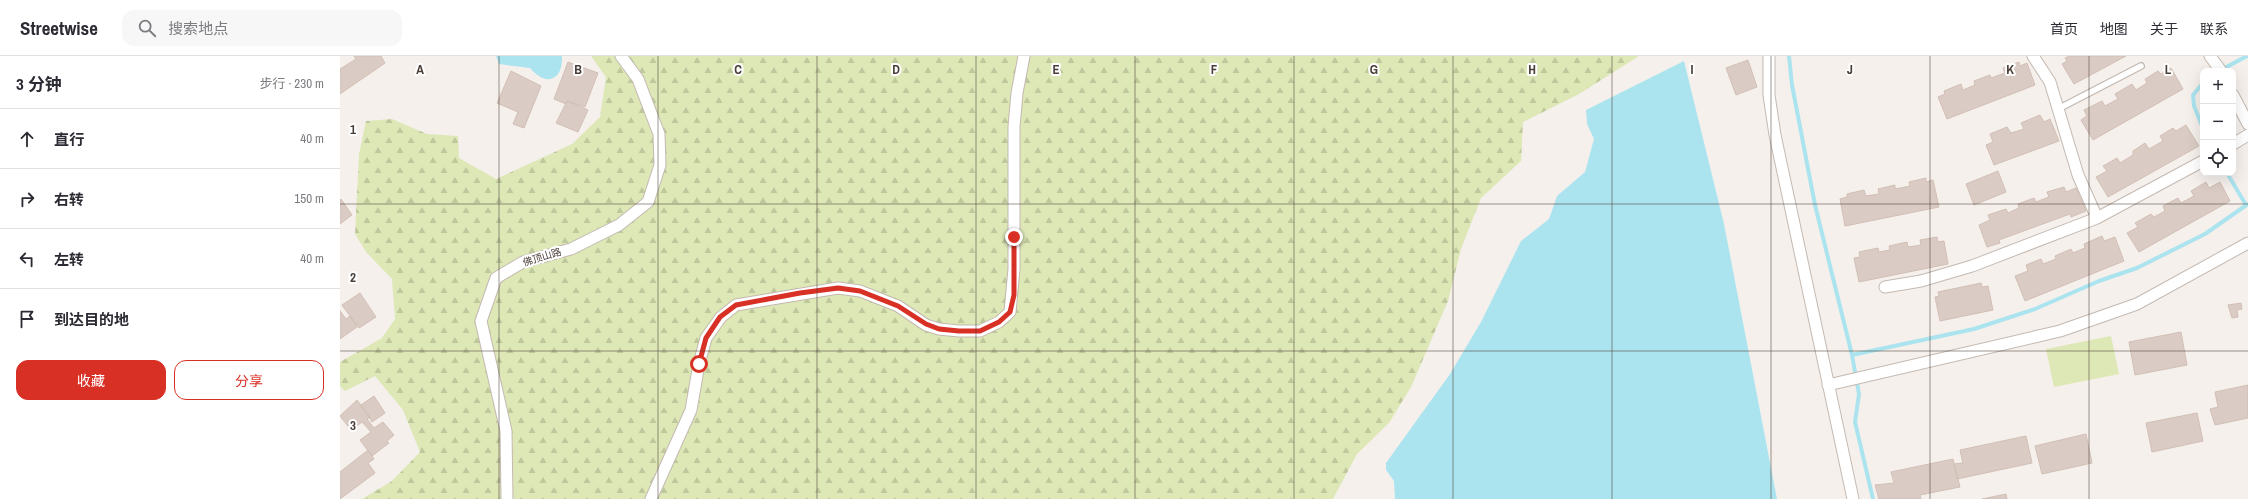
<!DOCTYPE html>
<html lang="zh">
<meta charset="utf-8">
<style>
body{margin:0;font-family:"Archivo Narrow","Noto Sans SC",sans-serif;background:#f7f7f7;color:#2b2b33}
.controls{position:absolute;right:12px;top:12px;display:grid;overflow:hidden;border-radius:8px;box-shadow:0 4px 16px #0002}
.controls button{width:36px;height:36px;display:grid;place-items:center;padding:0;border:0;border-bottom:1px solid #e1e1e2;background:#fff;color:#2b2b33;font:20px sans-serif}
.stop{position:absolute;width:12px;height:12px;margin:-9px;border:3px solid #d93025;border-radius:50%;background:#fff}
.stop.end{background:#d93025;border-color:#fff;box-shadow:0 1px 4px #0008}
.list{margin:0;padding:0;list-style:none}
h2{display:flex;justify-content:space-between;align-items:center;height:52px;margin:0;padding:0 16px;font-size:17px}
h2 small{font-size:13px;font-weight:400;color:#7c7c81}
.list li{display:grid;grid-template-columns:26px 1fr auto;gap:12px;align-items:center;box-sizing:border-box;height:60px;padding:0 16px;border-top:1px solid #e1e1e2}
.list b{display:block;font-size:15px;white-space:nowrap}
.list em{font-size:13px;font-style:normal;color:#7c7c81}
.actions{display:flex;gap:8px;padding:12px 16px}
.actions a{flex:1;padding:9px 0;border:1px solid #d93025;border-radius:12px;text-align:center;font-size:14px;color:#d93025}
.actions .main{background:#d93025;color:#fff}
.icon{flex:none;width:22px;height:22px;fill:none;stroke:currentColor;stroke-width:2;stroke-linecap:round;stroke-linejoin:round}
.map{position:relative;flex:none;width:1908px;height:443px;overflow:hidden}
header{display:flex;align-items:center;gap:24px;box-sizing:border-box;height:56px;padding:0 20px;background:#fff;border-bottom:1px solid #e1e1e2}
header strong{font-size:19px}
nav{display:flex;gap:22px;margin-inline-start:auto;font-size:14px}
.search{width:280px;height:36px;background:#f7f7f7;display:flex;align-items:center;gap:10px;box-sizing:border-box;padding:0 14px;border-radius:12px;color:#7c7c81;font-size:15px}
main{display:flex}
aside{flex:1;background:#fff}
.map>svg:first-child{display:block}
.forest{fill:url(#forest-firs)}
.park{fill:#dde8b6}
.water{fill:#abe4ef}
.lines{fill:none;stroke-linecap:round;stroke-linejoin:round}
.stream{stroke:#abe4ef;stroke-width:4}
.building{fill:#daccc4;stroke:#d2bfb5}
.service-casing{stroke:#c4b9b1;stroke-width:8}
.minor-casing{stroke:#c4b9b1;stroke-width:13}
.service{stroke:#fff;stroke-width:5.5}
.minor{stroke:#fff;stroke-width:11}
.route{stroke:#d93025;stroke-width:5}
.grid{fill:none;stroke:#4a3f39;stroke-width:1;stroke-opacity:0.55}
.labels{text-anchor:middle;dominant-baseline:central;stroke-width:4;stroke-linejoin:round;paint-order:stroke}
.street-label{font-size:10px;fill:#4a3f39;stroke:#fff}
.grid-label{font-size:13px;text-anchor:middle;font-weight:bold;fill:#4a3f39;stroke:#fff;stroke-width:4;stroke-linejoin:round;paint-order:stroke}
</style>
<header>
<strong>Streetwise</strong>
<div class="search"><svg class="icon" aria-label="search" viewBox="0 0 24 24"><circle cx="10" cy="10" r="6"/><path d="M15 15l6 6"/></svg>搜索地点</div>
<nav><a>首页</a><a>地图</a><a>关于</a><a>联系</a></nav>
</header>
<main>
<aside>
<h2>3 分钟<small>步行 · 230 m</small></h2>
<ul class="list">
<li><svg class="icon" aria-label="ahead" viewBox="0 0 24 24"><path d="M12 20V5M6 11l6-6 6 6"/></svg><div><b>直行</b></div><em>40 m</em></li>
<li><svg class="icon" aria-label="right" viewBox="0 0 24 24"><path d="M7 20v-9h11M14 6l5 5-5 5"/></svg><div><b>右转</b></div><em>150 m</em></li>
<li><svg class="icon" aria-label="left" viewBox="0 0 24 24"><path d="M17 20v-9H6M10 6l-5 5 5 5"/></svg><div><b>左转</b></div><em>40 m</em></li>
<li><svg class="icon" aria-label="arrive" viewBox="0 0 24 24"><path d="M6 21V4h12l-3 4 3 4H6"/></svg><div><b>到达目的地</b></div></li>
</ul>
<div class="actions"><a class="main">收藏</a><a>分享</a></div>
</aside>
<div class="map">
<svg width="1908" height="443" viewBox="0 0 1908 443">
<defs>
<pattern id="forest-firs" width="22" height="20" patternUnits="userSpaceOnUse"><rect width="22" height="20" fill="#dde8b6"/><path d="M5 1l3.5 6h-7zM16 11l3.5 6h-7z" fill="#bfc89d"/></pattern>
</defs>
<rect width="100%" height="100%" fill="#f5f0ec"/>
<path class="forest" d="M 251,0 L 1299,0 L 1239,38 L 1183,66 L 1181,105 L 1141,142 L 1121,193 L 1108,245 L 1071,331 L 1049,367 L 1017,398 L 993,443 L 22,443 L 52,425 L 80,396 L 63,354 L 35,320 L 5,335 L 0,330 L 0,306 L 42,282 L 55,263 L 52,223 L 26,196 L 15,178 L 19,98 L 26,65 L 52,63 L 87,78 L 118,80 L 119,102 L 156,123 L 232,88 L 260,61 L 266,21 Z"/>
<path class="park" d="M 1771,280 L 1779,318 L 1714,331 L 1706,293 Z"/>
<path class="water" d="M 156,0 L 222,0 C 223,25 206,31 190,12 L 159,8 Z
M 1344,5 L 1384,168 L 1437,443 L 1055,443 L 1054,425 L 1046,414 L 1046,407 L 1110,318 L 1141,266 L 1181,185 L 1209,163 L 1217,140 L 1245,116 L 1254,83 L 1247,68 L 1246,54 Z"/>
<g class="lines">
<path class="stream" d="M 1449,0 L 1452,29 L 1475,149 L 1512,299 L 1519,338 L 1515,366 L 1533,443
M 1881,14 L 1907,0
M 1863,27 L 1853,39 L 1854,50 L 1863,72
M 1887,117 L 1906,149
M 1512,299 L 1634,273 L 1695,253 L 1759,225 L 1797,212 L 1865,178 L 1908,148"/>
</g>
<path class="building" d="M 14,0 L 41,0 L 45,7 L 0,38 L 0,13 L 16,3 Z
M 1729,0 L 1786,0 L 1734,28 L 1722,8 L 1727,5 L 1725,2 Z
M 1408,4 L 1417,31 L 1396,39 L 1386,12 Z
M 228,6 L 258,17 L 245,51 L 227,45 L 226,48 L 214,43 Z
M 1679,6 L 1680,10 L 1687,7 L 1695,29 L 1607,63 L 1598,41 L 1605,38 L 1604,35 L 1621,28 L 1623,34 L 1635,29 L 1634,25 L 1650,19 L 1651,22 L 1665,17 L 1663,12 Z
M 1831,12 L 1843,33 L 1753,84 L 1741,64 L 1747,60 L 1744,54 L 1762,45 L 1765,50 L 1778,43 L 1775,38 L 1792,28 L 1796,34 L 1807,27 L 1805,23 L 1818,15 L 1821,18 Z
M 171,15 L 201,30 L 184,72 L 173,68 L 178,56 L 157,47 Z
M 227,45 L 248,54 L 238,76 L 216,67 Z
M 1700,59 L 1704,66 L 1710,63 L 1719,85 L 1654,109 L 1646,89 L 1653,86 L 1650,78 L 1667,71 L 1671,77 L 1684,73 L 1681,67 Z
M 1846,69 L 1859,90 L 1768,141 L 1756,121 L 1767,115 L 1763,110 L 1777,102 L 1780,107 L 1793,99 L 1793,95 L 1805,87 L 1809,93 L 1823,85 L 1820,80 L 1833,72 L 1836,75 Z
M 1658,115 L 1666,136 L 1634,149 L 1626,128 Z
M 1586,122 L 1586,126 L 1593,124 L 1599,151 L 1505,170 L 1500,143 L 1507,141 L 1507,138 L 1524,134 L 1526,140 L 1539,138 L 1538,133 L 1555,129 L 1555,133 L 1570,130 L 1569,126 Z
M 1866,126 L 1869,132 L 1880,126 L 1890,145 L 1799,196 L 1787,177 L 1798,171 L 1795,167 L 1811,158 L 1814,161 L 1825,155 L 1823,150 L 1838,142 L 1841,147 L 1854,140 L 1851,135 Z
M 1724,131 L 1726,136 L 1736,132 L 1746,155 L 1731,161 L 1730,158 L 1659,184 L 1660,187 L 1647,191 L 1639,169 L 1650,164 L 1648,159 L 1666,153 L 1668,157 L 1679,152 L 1678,148 L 1694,142 L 1696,146 L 1709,141 L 1707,136 Z
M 1,143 L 12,159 L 0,168 L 0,144 Z
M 1762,180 L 1764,185 L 1775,181 L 1784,205 L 1685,245 L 1675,220 L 1688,215 L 1686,209 L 1701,203 L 1703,208 L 1716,203 L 1715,200 L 1731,193 L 1733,197 L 1745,192 L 1744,188 Z
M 1597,181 L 1598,186 L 1604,185 L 1608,208 L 1519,226 L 1514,202 L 1520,201 L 1519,196 L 1538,192 L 1539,196 L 1550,194 L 1549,190 L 1567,186 L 1568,191 L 1581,189 L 1580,184 Z
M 1641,227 L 1642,231 L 1648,230 L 1653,254 L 1600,265 L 1595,241 L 1599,240 L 1598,236 Z
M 20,237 L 36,261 L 19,272 L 2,249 Z
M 1901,247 L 1902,253 L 1897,254 L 1898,261 L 1892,262 L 1888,249 Z
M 0,255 L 6,263 L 10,260 L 17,271 L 0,283 Z
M 1841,276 L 1847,309 L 1795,319 L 1789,286 Z
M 1908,329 L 1908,362 L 1875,369 L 1870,353 L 1878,351 L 1875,336 Z
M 34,340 L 45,357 L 32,366 L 21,349 Z
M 17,344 L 30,361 L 27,363 L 34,372 L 43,366 L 54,379 L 47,385 L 49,387 L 32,400 L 20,384 L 31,376 L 22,366 L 11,374 L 0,360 Z
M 1857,357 L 1863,385 L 1812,396 L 1806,367 Z
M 1746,378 L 1752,407 L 1702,418 L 1695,390 Z
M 1686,380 L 1692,407 L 1617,423 L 1614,408 L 1623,407 L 1620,394 Z
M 28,394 L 34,403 L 28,407 L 35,417 L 0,443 L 0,416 Z
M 1613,403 L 1620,431 L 1580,439 L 1581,443 L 1539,443 L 1535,429 L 1554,427 L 1551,416 Z
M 1666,438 L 1667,443 L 1642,443 Z"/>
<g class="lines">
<defs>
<path id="service" d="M 1718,53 L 1801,10"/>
<path id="minor" d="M 1429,0 L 1429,39 L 1435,79 L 1513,443
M 1693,0 L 1710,26 L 1738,119 L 1757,162
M 1870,0 L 1881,15
M 1893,39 L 1908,68
M 1893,88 L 1908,79
M 1545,231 L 1581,225 L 1632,210 L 1757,162 L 1863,105
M 1488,329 L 1720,275 L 1797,248 L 1908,187
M 167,443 L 166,375 L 141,265 L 156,222 L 183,206 L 231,193 L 279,169 L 308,146 L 320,109 L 319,78 L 298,23 L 281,0
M 311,443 L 351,354 L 359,308 L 366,282 L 381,261 L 396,249 L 498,232 L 520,235 L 558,250 L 586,269 L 599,273 L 619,275 L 640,275 L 659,266 L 670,256 L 674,213 L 674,71 L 677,37 L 684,0"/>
</defs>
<use href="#service" class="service-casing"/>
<use href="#minor" class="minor-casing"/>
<use href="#service" class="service"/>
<use href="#minor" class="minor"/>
</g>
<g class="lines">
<path class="route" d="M 359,308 L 366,282 L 380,261 L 396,249 L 460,237 L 498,232 L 520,235 L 558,250 L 586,268 L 599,273 L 619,275 L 640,275 L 659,266 L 670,256 L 674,239 L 674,181"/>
</g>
<path class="grid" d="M 159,0 L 159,443M 318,0 L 318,443M 477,0 L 477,443M 636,0 L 636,443M 795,0 L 795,443M 954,0 L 954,443M 1113,0 L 1113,443M 1272,0 L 1272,443M 1431,0 L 1431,443M 1590,0 L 1590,443M 1749,0 L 1749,443M 0,148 L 1908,148M 0,295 L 1908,295"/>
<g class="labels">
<g class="street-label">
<text transform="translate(202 201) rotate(-17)">佛顶山路</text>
</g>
</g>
<g class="grid-label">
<text x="80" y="18">A</text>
<text x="238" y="18">B</text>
<text x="398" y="18">C</text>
<text x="556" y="18">D</text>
<text x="716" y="18">E</text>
<text x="874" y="18">F</text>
<text x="1034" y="18">G</text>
<text x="1192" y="18">H</text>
<text x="1352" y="18">I</text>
<text x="1510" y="18">J</text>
<text x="1670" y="18">K</text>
<text x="1828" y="18">L</text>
<text x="13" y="78">1</text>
<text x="13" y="226">2</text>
<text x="13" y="374">3</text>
</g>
</svg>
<div class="controls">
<button>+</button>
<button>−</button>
<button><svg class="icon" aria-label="locate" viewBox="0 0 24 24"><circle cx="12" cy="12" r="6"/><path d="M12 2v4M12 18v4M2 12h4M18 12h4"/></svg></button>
</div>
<div class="stop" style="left:359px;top:308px"></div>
<div class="stop end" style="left:674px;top:181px"></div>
</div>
</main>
